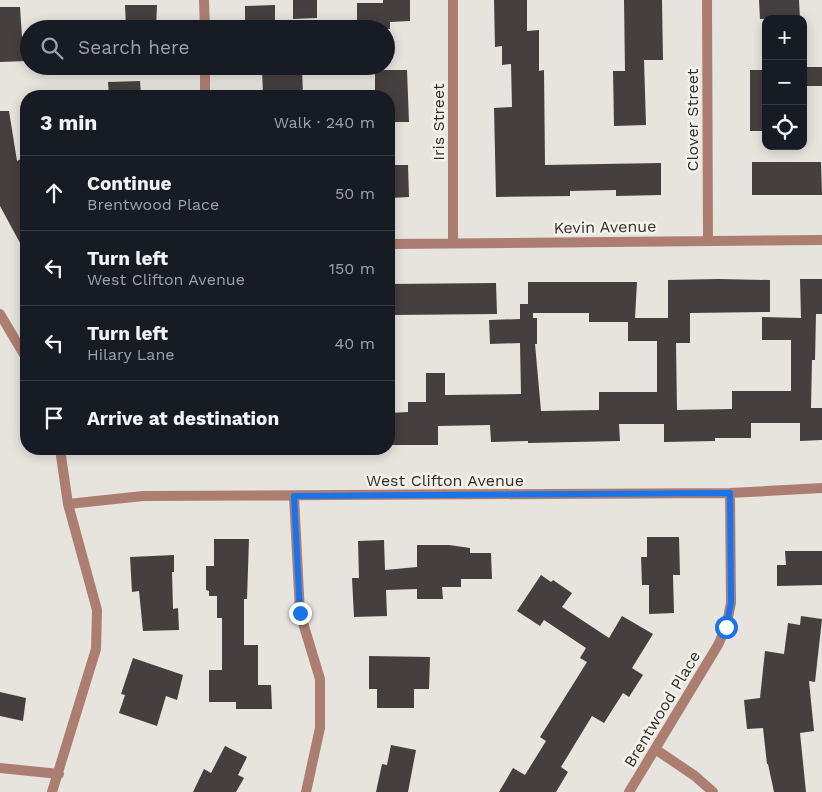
<!DOCTYPE html>
<meta charset="utf-8">
<style>
body{margin:0;font-family:"Work Sans",sans-serif;background:#20242c;color:#f1f3f6}
.controls{position:absolute;right:15px;top:15px;display:grid;overflow:hidden;border-radius:10px;box-shadow:0 2px 12px #0003}
.controls button{width:45px;height:45px;display:grid;place-items:center;padding:0;border:0;border-bottom:1px solid #363941;background:#171b24;color:#f1f3f6;font:25px sans-serif}
.stop{position:absolute;width:15px;height:15px;margin:-11px;border:4px solid #1a73e8;border-radius:50%;background:#fff}
.stop.end{background:#1a73e8;border-color:#fff;box-shadow:0 1px 5px #0008}
.list{margin:0;padding:0;list-style:none}
h2{display:flex;justify-content:space-between;align-items:center;height:65px;margin:0;padding:0 20px;font-size:21px}
h2 small{font-size:16px;font-weight:400;color:#9ea1a6}
.list li{display:grid;grid-template-columns:32px 1fr auto;gap:15px;align-items:center;box-sizing:border-box;height:75px;padding:0 20px;border-top:1px solid #363941}
.list b{display:block;font-size:19px;white-space:nowrap}
.list p{margin:0;font-size:16px;white-space:nowrap;color:#9ea1a6}
.list em{font-size:16px;font-style:normal;color:#9ea1a6}
.icon{flex:none;width:28px;height:28px;fill:none;stroke:currentColor;stroke-width:2;stroke-linecap:round;stroke-linejoin:round}
.map{position:relative;flex:none;width:822px;height:792px;overflow:hidden}
.search{position:absolute;background:#171b24;box-shadow:0 2px 12px #0003;left:20px;top:20px;width:375px;height:55px;display:flex;align-items:center;gap:12px;box-sizing:border-box;padding:0 18px;border-radius:28px;color:#9ea1a6;font-size:19px}
.panel{position:absolute;background:#171b24;box-shadow:0 2px 12px #0003;left:20px;top:90px;width:375px;height:365px;border-radius:20px}
.map>svg:first-child{display:block}
.building{fill:#463f3f;fill-rule:evenodd}
.lines{fill:none;stroke-linecap:round;stroke-linejoin:round}
.street{stroke:#ac7e72;stroke-width:10}
.route{stroke:#1a73e8;stroke-width:6}
.labels{text-anchor:middle;dominant-baseline:central;stroke-width:5;stroke-linejoin:round;paint-order:stroke}
.street-label{font-size:16px;fill:#2f2e2b;stroke:#f4f1ea}
</style>
<div class="map">
<svg width="822" height="792" viewBox="0 0 822 792">
<rect width="100%" height="100%" fill="#e6e4dd"/>
<path class="building" d="M 293,0 L 317,0 L 317,18 L 293,19 Z
M 383,0 L 410,0 L 410,21 L 390,22 L 390,29 L 357,29 L 357,3 L 383,3 Z
M 494,0 L 527,0 L 527,31 L 539,30 L 539,71 L 544,70 L 545,165 L 661,163 L 661,195 L 616,196 L 616,190 L 570,191 L 570,196 L 496,197 L 494,108 L 512,107 L 511,64 L 502,65 L 502,46 L 495,47 Z
M 624,0 L 662,0 L 663,60 L 644,60 L 646,125 L 614,126 L 613,71 L 625,71 Z
M 759,0 L 799,0 L 800,19 L 760,19 Z
M 125,5 L 157,5 L 156,29 L 126,29 Z
M 275,5 L 275,29 L 245,29 L 245,6 Z
M 0,7 L 20,7 L 22,37 L 26,37 L 27,61 L 0,62 Z
M 302,67 L 303,96 L 263,96 L 262,68 Z
M 803,67 L 822,67 L 822,86 L 803,86 Z
M 375,70 L 407,70 L 409,122 L 389,122 L 389,96 L 375,96 Z
M 750,70 L 766,70 L 766,131 L 750,131 Z
M 140,81 L 141,96 L 109,96 L 108,82 Z
M 0,111 L 9,111 L 17,161 L 26,156 L 26,254 L 0,206 Z
M 752,162 L 821,162 L 822,195 L 752,195 Z
M 389,165 L 408,165 L 409,197 L 389,198 Z
M 718,279 L 770,280 L 770,312 L 690,313 L 690,343 L 676,343 L 677,410 L 732,409 L 732,391 L 791,391 L 791,340 L 762,340 L 762,317 L 801,318 L 800,279 L 822,279 L 822,314 L 816,314 L 815,360 L 812,360 L 811,408 L 822,408 L 822,440 L 800,441 L 800,423 L 751,423 L 751,438 L 715,438 L 715,441 L 664,442 L 664,424 L 619,424 L 620,441 L 528,443 L 528,441 L 491,442 L 490,425 L 438,426 L 438,445 L 389,445 L 389,413 L 408,412 L 408,402 L 426,402 L 426,373 L 445,373 L 445,395 L 521,394 L 520,343 L 490,344 L 489,320 L 520,319 L 520,304 L 528,304 L 528,282 L 637,282 L 635,318 L 668,318 L 668,280 ZM 533,313 L 589,313 L 589,322 L 628,322 L 628,341 L 657,341 L 657,392 L 599,392 L 599,410 L 541,411 L 535,344 L 537,344 L 537,318 L 533,318 Z
M 496,283 L 497,314 L 392,315 L 391,284 Z
M 647,537 L 679,537 L 680,575 L 673,575 L 674,613 L 649,614 L 649,585 L 642,585 L 641,557 L 647,557 Z
M 214,539 L 249,539 L 247,599 L 244,599 L 244,645 L 258,645 L 258,685 L 271,685 L 272,709 L 236,709 L 236,702 L 209,702 L 209,670 L 222,670 L 222,618 L 217,618 L 217,596 L 209,596 L 209,591 L 206,590 L 206,566 L 214,566 Z
M 384,540 L 385,570 L 417,567 L 417,545 L 449,545 L 470,548 L 470,553 L 491,553 L 492,579 L 461,579 L 461,587 L 442,587 L 443,599 L 417,599 L 417,589 L 386,590 L 387,616 L 354,617 L 352,578 L 359,578 L 358,541 Z
M 785,551 L 822,551 L 822,585 L 777,586 L 777,565 L 786,565 Z
M 174,555 L 174,572 L 172,572 L 173,609 L 178,608 L 179,630 L 143,631 L 139,591 L 132,592 L 130,557 Z
M 541,575 L 551,582 L 553,580 L 572,593 L 562,607 L 609,638 L 622,616 L 653,634 L 632,668 L 643,675 L 629,697 L 623,693 L 604,723 L 592,716 L 561,767 L 568,772 L 556,792 L 499,792 L 513,768 L 525,775 L 546,741 L 540,737 L 587,662 L 580,658 L 586,648 L 544,620 L 540,626 L 517,611 Z
M 801,616 L 822,619 L 815,682 L 809,681 L 814,731 L 800,733 L 806,792 L 774,792 L 768,764 L 767,764 L 763,728 L 747,729 L 744,700 L 760,698 L 765,651 L 784,654 L 788,623 L 800,625 Z
M 369,656 L 430,657 L 429,689 L 414,689 L 414,708 L 377,708 L 377,689 L 369,689 Z
M 133,658 L 183,675 L 177,700 L 166,696 L 157,726 L 119,713 L 125,695 L 121,694 Z
M 0,692 L 26,698 L 23,721 L 0,716 Z
M 391,745 L 416,750 L 408,792 L 376,792 L 382,764 L 387,765 Z
M 225,746 L 247,757 L 238,775 L 244,778 L 236,792 L 193,792 L 204,769 L 211,773 Z"/>
<g class="lines">
<path class="street" d="M 204,0 L 205,29
M 453,0 L 453,243
M 707,0 L 708,241
M 205,66 L 205,96
M 389,244 L 822,240
M 0,314 L 26,358
M 294,496 L 300,613 L 320,679 L 320,728 L 306,792
M 68,504 L 143,496 L 730,493 L 822,488
M 655,749 L 695,776 L 713,792
M 0,768 L 59,774
M 52,792 L 96,649 L 97,610 L 68,504 L 60,449
M 629,792 L 718,645 L 726,627 L 731,603 L 730,493"/>
</g>
<g class="lines">
<path class="route" d="M 300,613 L 294,496 L 730,493 L 731,603 L 726,627"/>
</g>
<g class="labels">
<g class="street-label">
<text transform="translate(692 120) rotate(-90)">Clover Street</text>
<text transform="translate(438 122) rotate(-90)">Iris Street</text>
<text transform="translate(605 227) rotate(-1)">Kevin Avenue</text>
<text x="445" y="480">West Clifton Avenue</text>
<text transform="translate(662 709) rotate(-59)">Brentwood Place</text>
</g>
</g>
</svg>
<div class="controls">
<button>+</button>
<button>−</button>
<button><svg class="icon" aria-label="locate" viewBox="0 0 24 24"><circle cx="12" cy="12" r="6"/><path d="M12 2v4M12 18v4M2 12h4M18 12h4"/></svg></button>
</div>
<div class="stop" style="left:726px;top:627px"></div>
<div class="stop end" style="left:300px;top:613px"></div>
<div class="search"><svg class="icon" aria-label="search" viewBox="0 0 24 24"><circle cx="10" cy="10" r="6"/><path d="M15 15l6 6"/></svg>Search here</div>
<section class="panel">
<h2>3 min<small>Walk · 240 m</small></h2>
<ul class="list">
<li><svg class="icon" aria-label="ahead" viewBox="0 0 24 24"><path d="M12 20V5M6 11l6-6 6 6"/></svg><div><b>Continue</b><p>Brentwood Place</p></div><em>50 m</em></li>
<li><svg class="icon" aria-label="left" viewBox="0 0 24 24"><path d="M17 20v-9H6M10 6l-5 5 5 5"/></svg><div><b>Turn left</b><p>West Clifton Avenue</p></div><em>150 m</em></li>
<li><svg class="icon" aria-label="left" viewBox="0 0 24 24"><path d="M17 20v-9H6M10 6l-5 5 5 5"/></svg><div><b>Turn left</b><p>Hilary Lane</p></div><em>40 m</em></li>
<li><svg class="icon" aria-label="arrive" viewBox="0 0 24 24"><path d="M6 21V4h12l-3 4 3 4H6"/></svg><div><b>Arrive at destination</b></div></li>
</ul>
</section>
</div>
